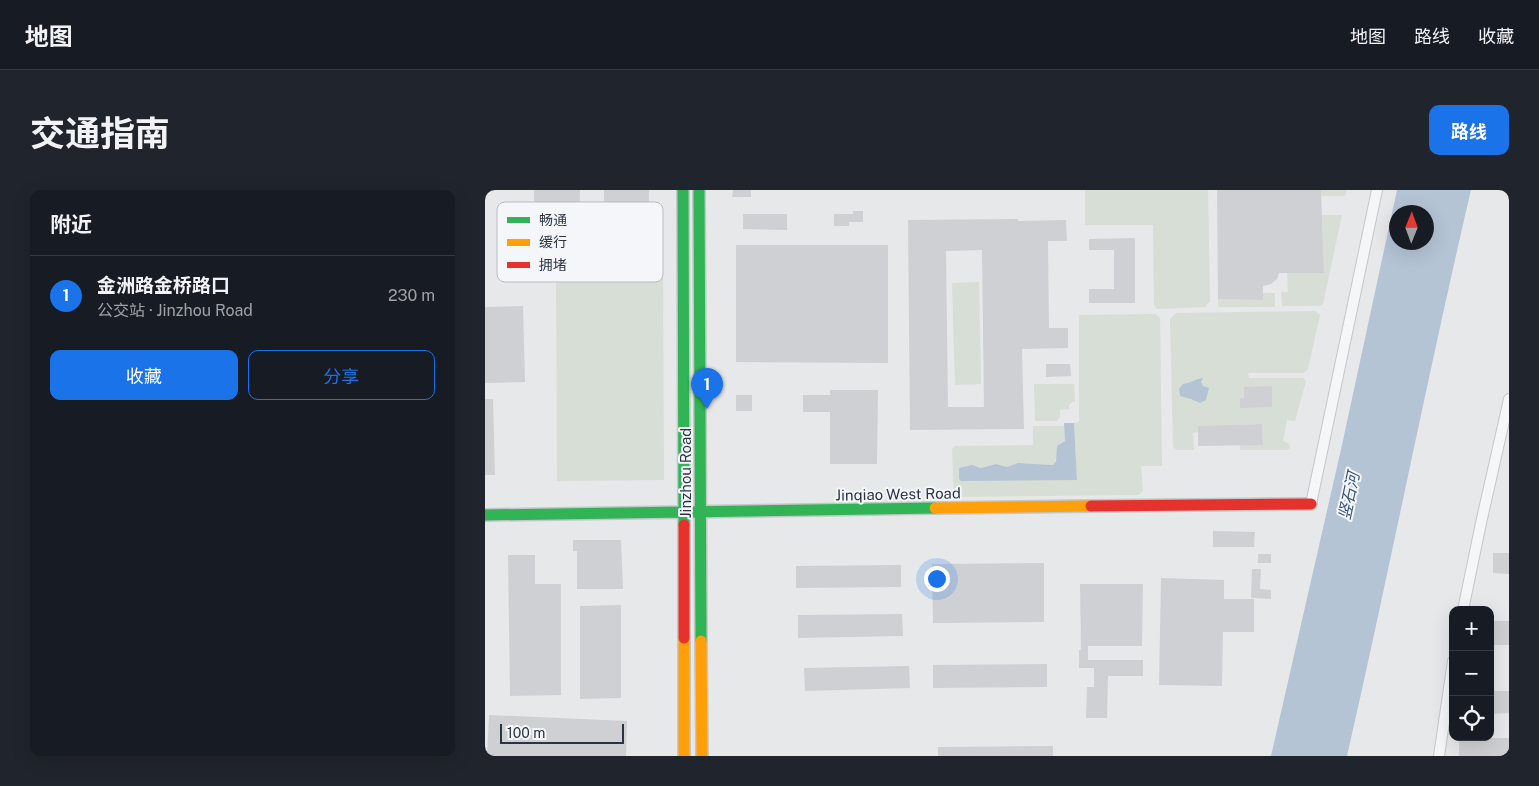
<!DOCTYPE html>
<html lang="zh">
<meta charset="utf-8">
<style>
body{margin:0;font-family:"Public Sans","Noto Sans SC",sans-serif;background:#20242c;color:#f1f3f6}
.controls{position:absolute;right:15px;bottom:15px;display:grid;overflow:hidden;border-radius:10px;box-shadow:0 5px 20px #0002}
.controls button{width:45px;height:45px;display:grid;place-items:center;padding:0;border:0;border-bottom:1px solid #363941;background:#171b24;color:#f1f3f6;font:25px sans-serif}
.compass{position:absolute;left:904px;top:15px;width:45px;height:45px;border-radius:50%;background:#171b24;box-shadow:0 5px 20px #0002;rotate:1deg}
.scale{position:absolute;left:15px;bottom:12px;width:124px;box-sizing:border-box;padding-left:5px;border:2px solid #2b3445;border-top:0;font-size:14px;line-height:18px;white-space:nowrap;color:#2b3445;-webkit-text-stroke:4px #f4f6f9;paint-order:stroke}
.you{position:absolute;left:451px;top:388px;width:18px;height:18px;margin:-12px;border:4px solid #fff;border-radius:50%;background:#1a73e8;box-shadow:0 0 0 8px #1a73e833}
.badge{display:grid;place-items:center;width:32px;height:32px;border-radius:50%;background:#1a73e8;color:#fff;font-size:16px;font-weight:700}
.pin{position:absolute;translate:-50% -41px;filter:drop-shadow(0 1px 2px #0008)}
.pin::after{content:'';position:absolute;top:26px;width:18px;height:15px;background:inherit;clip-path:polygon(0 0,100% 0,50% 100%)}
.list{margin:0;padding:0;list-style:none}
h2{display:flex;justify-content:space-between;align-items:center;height:65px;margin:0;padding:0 20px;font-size:21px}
h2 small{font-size:16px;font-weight:400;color:#9ea1a6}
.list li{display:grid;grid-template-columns:32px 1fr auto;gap:15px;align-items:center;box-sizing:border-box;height:80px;padding:0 20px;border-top:1px solid #363941}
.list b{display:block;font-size:19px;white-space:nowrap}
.list p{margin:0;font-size:16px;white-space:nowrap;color:#9ea1a6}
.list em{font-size:16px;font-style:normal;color:#9ea1a6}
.actions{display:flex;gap:10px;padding:15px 20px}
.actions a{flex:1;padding:11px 0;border:1px solid #1a73e8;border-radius:10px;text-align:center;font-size:18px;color:#1a73e8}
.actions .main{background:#1a73e8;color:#fff}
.icon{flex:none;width:28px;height:28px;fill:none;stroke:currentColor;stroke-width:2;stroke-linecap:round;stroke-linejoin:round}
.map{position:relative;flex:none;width:1024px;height:566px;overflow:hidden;border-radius:10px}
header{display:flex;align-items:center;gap:30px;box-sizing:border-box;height:70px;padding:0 25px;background:#171b24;border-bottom:1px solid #363941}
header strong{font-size:24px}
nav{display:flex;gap:28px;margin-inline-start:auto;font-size:18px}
.intro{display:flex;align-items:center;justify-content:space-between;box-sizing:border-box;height:120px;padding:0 30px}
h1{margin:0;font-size:35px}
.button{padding:12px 22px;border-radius:10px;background:#1a73e8;color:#fff;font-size:18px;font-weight:700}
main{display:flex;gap:30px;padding:0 30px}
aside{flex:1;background:#171b24;border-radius:10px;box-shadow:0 5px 20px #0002}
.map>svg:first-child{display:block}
.green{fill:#d6ded6}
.water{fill:#b4c4d5;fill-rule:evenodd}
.building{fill:#ced0d3;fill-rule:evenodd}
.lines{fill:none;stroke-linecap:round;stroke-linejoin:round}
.street-casing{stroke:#c4c6c8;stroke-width:12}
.fast-casing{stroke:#c4c6c8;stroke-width:14}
.slow-casing{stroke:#c4c6c8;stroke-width:14}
.jam-casing{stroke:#c4c6c8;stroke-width:14}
.street{stroke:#f5f6f7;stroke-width:10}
.fast{stroke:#30b455;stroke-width:11}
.slow{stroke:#ff9f0a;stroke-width:11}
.jam{stroke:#e5322d;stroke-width:11}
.labels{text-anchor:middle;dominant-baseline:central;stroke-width:4;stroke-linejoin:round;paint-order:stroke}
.street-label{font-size:15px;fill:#2b3445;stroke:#f4f6f9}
.water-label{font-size:16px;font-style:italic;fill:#34527a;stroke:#f4f6f9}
.key{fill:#f4f6f9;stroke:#b8bcc3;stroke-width:1}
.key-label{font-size:14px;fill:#2b3445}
</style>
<header>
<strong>地图</strong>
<nav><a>地图</a><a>路线</a><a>收藏</a></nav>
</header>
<div class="intro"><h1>交通指南</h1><a class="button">路线</a></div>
<main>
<aside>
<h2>附近<small></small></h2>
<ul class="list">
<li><span class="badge">1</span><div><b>金洲路金桥路口</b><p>公交站 · Jinzhou Road</p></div><em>230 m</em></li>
</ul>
<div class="actions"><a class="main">收藏</a><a>分享</a></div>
</aside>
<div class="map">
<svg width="1024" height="566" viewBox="0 0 1024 566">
<rect width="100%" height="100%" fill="#e6e8ea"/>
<path class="green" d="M 600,0 L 723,0 L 725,111 L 720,117 L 672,119 L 669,115 L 668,35 L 600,35 Z
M 836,0 L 862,0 L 860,6 L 836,6 Z
M 837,25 L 857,25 L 838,114 L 834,116 L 797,116 L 796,102 L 803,102 L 802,83 L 839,83 Z
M 178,65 L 179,290 L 72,291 L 71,66 Z
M 494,92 L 496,194 L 470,195 L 467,93 Z
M 778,103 L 790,103 L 790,117 L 734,117 L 733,115 L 733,109 L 778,110 Z
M 830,121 L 835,125 L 823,179 L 819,183 L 763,183 L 764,188 L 818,188 L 821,191 L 810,231 L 802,230 L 798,251 L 804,254 L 805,258 L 802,260 L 755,260 L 755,255 L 778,254 L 777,234 L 713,236 L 713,242 L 708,243 L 709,260 L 692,260 L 688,257 L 685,129 L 691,123 Z
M 670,124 L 675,128 L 677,276 L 656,276 L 658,301 L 653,305 L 469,307 L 467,259 L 470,256 L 548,255 L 548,236 L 579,236 L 580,251 L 572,264 L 569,275 L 533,273 L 522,277 L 511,274 L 496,278 L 492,276 L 478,276 L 592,290 L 589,233 L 594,232 L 594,125 Z
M 549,194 L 589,194 L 590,212 L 587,212 L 584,215 L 584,219 L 575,220 L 575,227 L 572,231 L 550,231 Z"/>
<path class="water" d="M 912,0 L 986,0 C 942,188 905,378 862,566 L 786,566 L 857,255 ZM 942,22 L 942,52 L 912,52 L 912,22 Z
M 718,188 L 716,192 L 718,196 L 724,198 L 721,210 L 715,213 L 706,209 L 695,206 L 694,199 L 698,194 C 706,193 710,189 718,188 Z
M 579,233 L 589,233 L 592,290 L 476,291 L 474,289 L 474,278 L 487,275 L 496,278 L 511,274 L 522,277 L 533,273 L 568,275 L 571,271 L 572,256 L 580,251 Z"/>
<path class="building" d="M 49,0 L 95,0 L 94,46 L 49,45 Z
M 119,0 L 164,0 L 164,48 L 119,48 Z
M 248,0 L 266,0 L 266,7 L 247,7 Z
M 732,0 L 836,0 L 839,83 L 794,83 L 792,89 L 786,94 L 778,96 L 778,110 L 733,109 Z
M 368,21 L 378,21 L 378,32 L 364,32 L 364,36 L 349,36 L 349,24 L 368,24 Z
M 258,24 L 302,24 L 302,40 L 258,39 Z
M 533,29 L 533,31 L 581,30 L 582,51 L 563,51 L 564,138 L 583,138 L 583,158 L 537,159 L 539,239 L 425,240 L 423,30 ZM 497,60 L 499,217 L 463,217 L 461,61 Z
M 650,48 L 650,113 L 604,113 L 604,99 L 629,99 L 629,60 L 604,60 L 604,49 Z
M 251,55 L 403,55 L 403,173 L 251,172 Z
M 38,116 L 40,192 L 0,193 L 0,117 Z
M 561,174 L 585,174 L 586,186 L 561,187 Z
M 787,196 L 787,217 L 755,218 L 755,208 L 759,208 L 759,197 Z
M 345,200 L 393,200 L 392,274 L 345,274 L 345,222 L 318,222 L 318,205 L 345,205 Z
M 251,205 L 267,205 L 267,221 L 251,221 Z
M 0,209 L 8,209 L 10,285 L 0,285 Z
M 777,234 L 778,255 L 713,256 L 713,236 Z
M 728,341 L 770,342 L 769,357 L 728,357 Z
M 88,350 L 136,350 L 138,399 L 92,399 L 92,361 L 88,361 Z
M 1008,363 L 1024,363 L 1024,384 L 1008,383 Z
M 773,364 L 786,364 L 786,373 L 773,373 Z
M 23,365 L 50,365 L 50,394 L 76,394 L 76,505 L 25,506 Z
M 559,373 L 559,432 L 448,433 L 447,374 Z
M 416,375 L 416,397 L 311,398 L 311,376 Z
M 767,379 L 776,379 L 775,399 L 786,400 L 786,409 L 766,408 Z
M 676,388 L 739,390 L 739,409 L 769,409 L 769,442 L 738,442 L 737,496 L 674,495 Z
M 595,394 L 658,394 L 657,456 L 603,456 L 603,470 L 658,470 L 658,486 L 623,486 L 622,528 L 601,528 L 602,497 L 609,497 L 609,478 L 594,478 L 594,460 L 596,460 Z
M 136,415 L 136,508 L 95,509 L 95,416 Z
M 417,424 L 418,446 L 313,448 L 313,425 Z
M 1005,431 L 1024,431 L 1024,455 L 1005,455 Z
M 562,474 L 562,497 L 448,498 L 448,475 Z
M 424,476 L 425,498 L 320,501 L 319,478 Z
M 1005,501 L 1024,501 L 1024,523 L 1005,524 Z
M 4,525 L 142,531 L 141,566 L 2,566 Z
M 974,548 L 1024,548 L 1024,566 L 974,566 Z
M 568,556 L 568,566 L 453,566 L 453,557 Z"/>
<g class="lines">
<defs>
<path id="street" d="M 826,314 L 892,0
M 978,420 L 996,333 L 1024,209
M 954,566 L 968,471"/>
<path id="fast" d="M 198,0 L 199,335
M 214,0 L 216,451
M 0,325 L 450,318"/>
<path id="slow" d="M 450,318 L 606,316
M 199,448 L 199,566
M 216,451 L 217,566"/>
<path id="jam" d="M 606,316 L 826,314
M 199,335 L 199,448"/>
</defs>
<use href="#street" class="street-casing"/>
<use href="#fast" class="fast-casing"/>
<use href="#slow" class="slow-casing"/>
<use href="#jam" class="jam-casing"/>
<use href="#street" class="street"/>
<use href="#fast" class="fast"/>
<use href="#slow" class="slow"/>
<use href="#jam" class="jam"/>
</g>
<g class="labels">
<g class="street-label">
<text transform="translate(200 283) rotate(-90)">Jinzhou Road</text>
<text transform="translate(413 304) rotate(-1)">Jinqiao West Road</text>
</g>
<g class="water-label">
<text transform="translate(864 306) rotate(-78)">竖石河</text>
</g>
</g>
<rect x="12" y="12" width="166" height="80" rx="8" class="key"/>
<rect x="22" y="27" width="23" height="6" fill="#30b455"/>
<rect x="22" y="49" width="23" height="7" fill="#ff9f0a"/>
<rect x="22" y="72" width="23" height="6" fill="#e5322d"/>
<g class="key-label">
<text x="54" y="35">畅通</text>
<text x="54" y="57">缓行</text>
<text x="54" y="80">拥堵</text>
</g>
</svg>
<div class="controls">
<button>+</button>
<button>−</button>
<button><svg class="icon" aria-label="locate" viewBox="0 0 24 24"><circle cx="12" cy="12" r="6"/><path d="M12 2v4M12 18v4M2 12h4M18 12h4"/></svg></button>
</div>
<svg class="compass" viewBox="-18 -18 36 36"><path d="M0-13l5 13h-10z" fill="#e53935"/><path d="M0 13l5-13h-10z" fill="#9ea1a6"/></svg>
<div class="scale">100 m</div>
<div class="you"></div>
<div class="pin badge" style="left:222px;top:219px">1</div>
</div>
</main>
